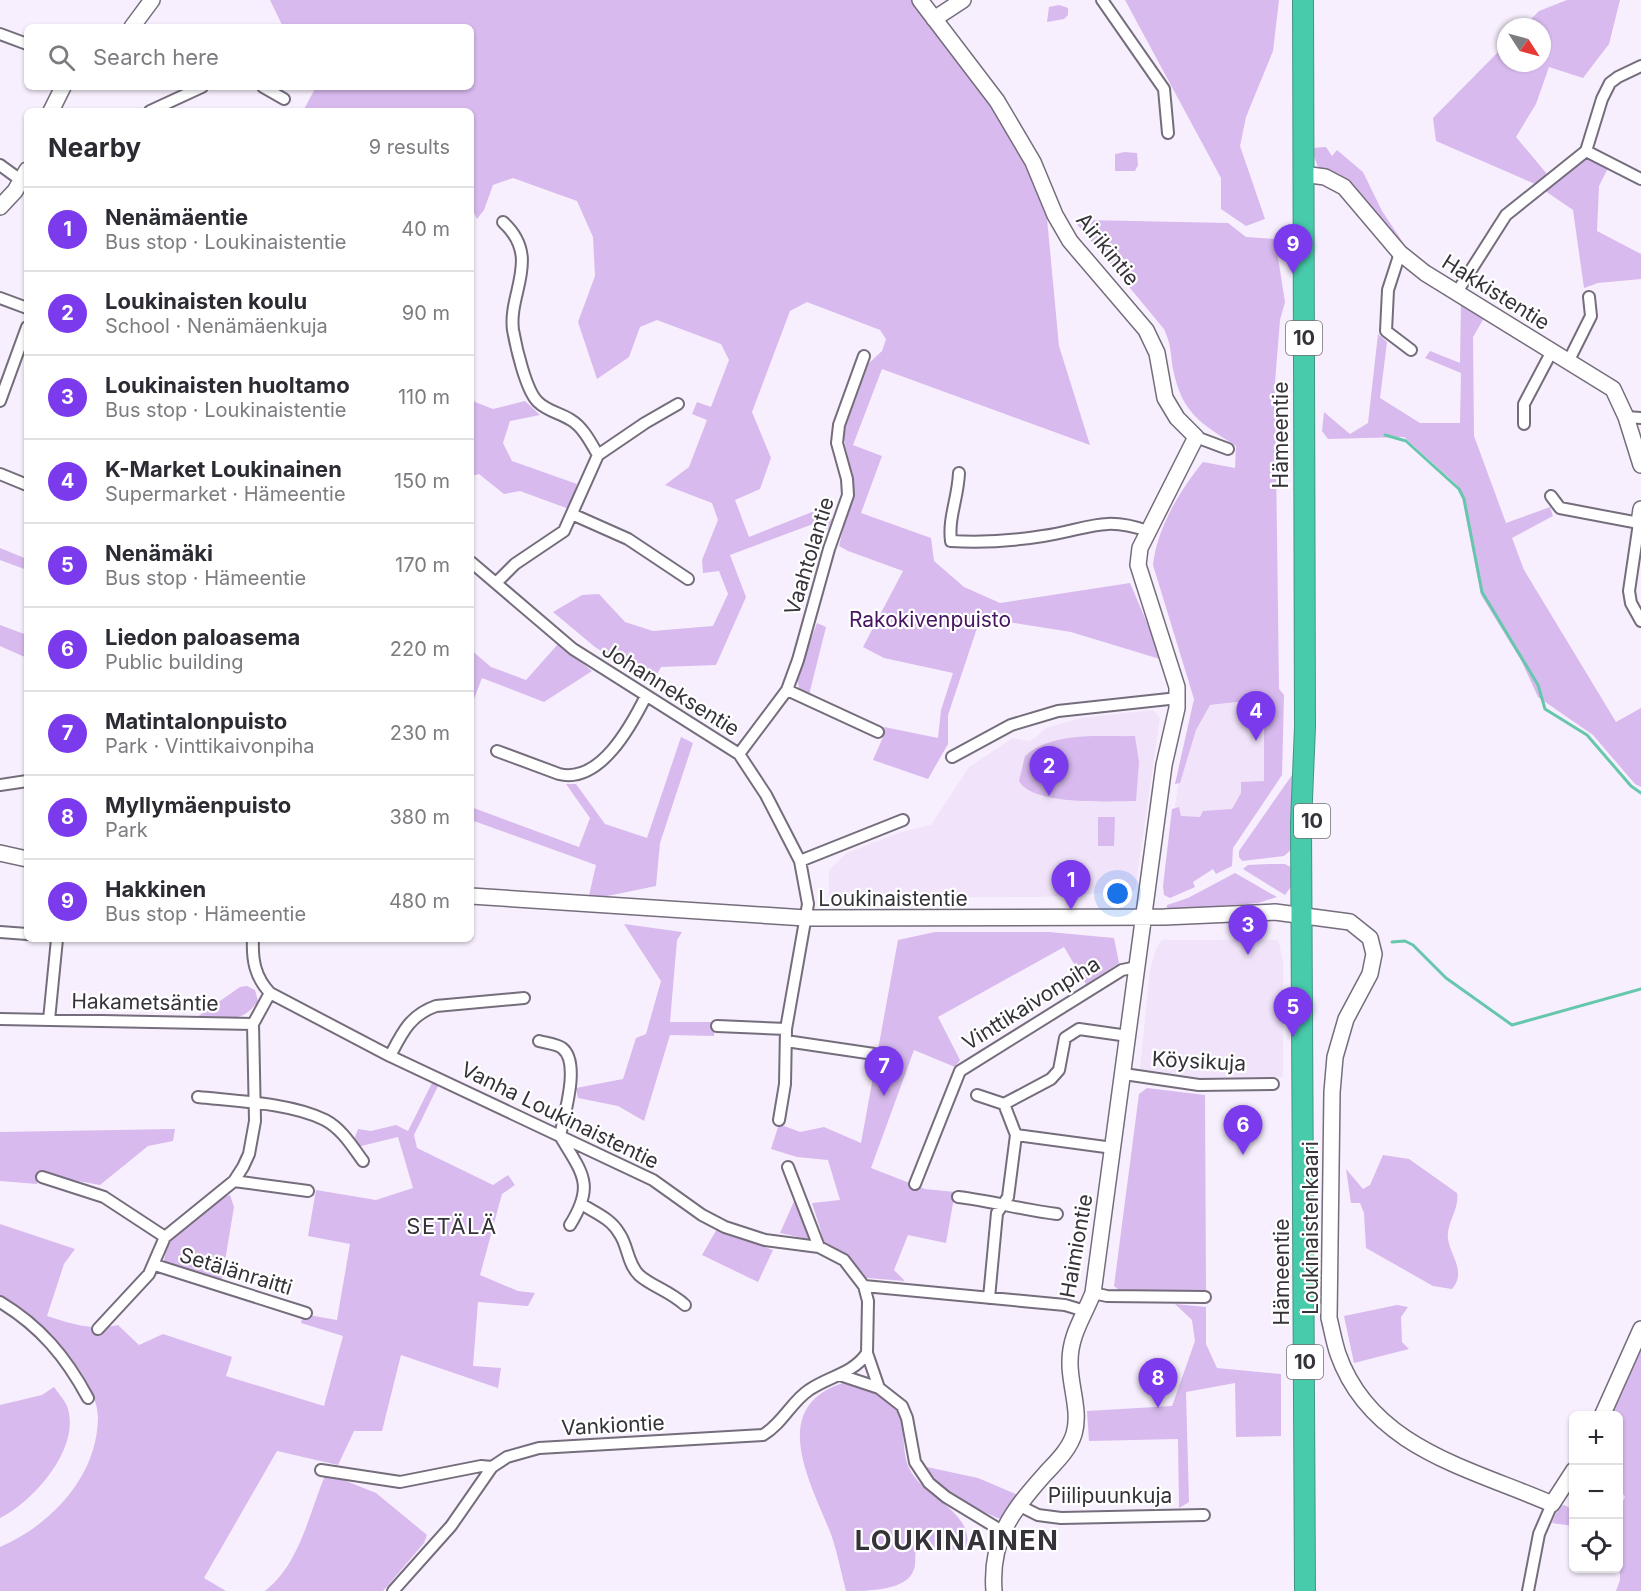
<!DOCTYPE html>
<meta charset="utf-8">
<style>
body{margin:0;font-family:Inter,sans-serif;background:#f7f7f7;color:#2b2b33}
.controls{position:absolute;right:18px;bottom:18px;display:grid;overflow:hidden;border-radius:9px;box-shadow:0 2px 4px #0004}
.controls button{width:54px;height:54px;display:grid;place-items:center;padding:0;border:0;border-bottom:2px solid #e1e1e2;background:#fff;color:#2b2b33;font:30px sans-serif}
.compass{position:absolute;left:1497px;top:18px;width:54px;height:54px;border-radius:50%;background:#fff;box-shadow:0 2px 4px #0004;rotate:126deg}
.you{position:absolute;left:1118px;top:894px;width:21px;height:21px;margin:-15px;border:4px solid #fff;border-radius:50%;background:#1a73e8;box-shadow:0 0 0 9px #1a73e833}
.badge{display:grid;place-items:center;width:39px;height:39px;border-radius:50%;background:#7c3aed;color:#fff;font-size:20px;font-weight:700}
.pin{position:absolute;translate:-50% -50px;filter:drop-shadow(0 2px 3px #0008)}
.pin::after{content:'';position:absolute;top:32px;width:21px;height:18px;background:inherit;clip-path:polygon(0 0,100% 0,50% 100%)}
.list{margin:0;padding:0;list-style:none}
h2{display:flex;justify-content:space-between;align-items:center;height:78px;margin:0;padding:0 24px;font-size:26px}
h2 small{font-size:20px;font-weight:400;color:#7c7c81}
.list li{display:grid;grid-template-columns:39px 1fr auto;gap:18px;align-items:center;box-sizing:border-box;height:84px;padding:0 24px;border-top:2px solid #e1e1e2}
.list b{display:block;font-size:22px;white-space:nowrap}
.list p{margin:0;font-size:20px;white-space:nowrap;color:#7c7c81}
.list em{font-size:20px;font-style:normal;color:#7c7c81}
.icon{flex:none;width:33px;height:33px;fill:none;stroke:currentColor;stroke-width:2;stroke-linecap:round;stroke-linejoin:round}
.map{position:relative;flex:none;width:1641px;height:1591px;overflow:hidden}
.search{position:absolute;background:#fff;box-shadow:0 2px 4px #0004;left:24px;top:24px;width:450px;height:66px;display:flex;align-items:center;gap:15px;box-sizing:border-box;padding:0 21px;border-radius:9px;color:#7c7c81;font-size:22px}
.panel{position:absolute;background:#fff;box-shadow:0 2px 4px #0004;left:24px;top:108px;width:450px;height:834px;border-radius:9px}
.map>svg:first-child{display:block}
.built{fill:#f0e3fa}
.green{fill:#d8baee}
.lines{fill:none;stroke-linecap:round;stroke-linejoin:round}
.stream{stroke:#67c7ad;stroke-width:3}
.street-casing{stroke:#756d7b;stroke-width:14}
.secondary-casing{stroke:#756d7b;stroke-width:18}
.highway-casing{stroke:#429583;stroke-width:22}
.street{stroke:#fff;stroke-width:10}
.secondary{stroke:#fff;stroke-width:15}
.highway{stroke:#48cbab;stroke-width:20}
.labels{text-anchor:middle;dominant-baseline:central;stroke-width:4.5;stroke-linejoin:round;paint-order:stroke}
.shield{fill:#fff;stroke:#727074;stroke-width:1.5}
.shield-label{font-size:20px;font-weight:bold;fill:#363239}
.street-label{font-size:21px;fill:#363239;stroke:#fff}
.park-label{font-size:21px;fill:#461561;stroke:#fff}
.neighbourhood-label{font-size:22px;letter-spacing:1.5px;fill:#363239;stroke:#fff}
.district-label{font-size:27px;font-weight:bold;letter-spacing:1.5px;fill:#363239;stroke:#fff}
</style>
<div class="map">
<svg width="1641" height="1591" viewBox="0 0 1641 1591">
<rect width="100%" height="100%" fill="#f7effd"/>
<path class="built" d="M 1280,697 L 1279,769 L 1258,796 L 1170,840 L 1184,747 L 1196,707 Z
M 1153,710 L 1160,718 L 1135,891 L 1039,897 L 829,898 L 829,870 L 847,853 L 901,832 L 931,825 L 969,767 L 1013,738 L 1028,741 L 1034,739 L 1046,728 L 1081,718 Z
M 1162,940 L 1277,940 L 1279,943 L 1283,962 L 1283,1077 L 1202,1078 L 1140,1069 L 1150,970 L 1156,949 Z"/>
<path class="green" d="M 270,0 L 913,0 L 970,74 L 1029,166 L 1046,208 L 1059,346 L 1090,445 L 882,369 L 853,445 L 882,456 L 861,513 L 931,538 L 934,561 L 964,587 L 1000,603 L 1130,583 L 1163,660 L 1071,632 L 1002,621 L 978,625 L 948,715 L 948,744 L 928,779 L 873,760 L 883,737 L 884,727 L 938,738 L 941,710 L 953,673 L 884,658 L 863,647 L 903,571 L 848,551 L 839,546 L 854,487 L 843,434 L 869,363 L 882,351 L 886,339 L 880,330 L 807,302 L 790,311 L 752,412 L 771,458 L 760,489 L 735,500 L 749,537 L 812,512 L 832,519 L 828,529 L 813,524 L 730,555 L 746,597 L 716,665 L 661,667 L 652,683 L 595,647 L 553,612 L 582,595 L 599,594 L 625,622 L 653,631 L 713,626 L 728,594 L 719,571 L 703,573 L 702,560 L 718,520 L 712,503 L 665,485 L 689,467 L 707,420 L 692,414 L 697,402 L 711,407 L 729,360 L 721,344 L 657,320 L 640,327 L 629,357 L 597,379 L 578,322 L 595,276 L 593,237 L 577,201 L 513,178 L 493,185 L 484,210 L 477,219 L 471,206 L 471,111 L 303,111 L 316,87 L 471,87 L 471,27 L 283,27 Z
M 1125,0 L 1279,0 L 1273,51 L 1246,117 L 1240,146 L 1265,219 L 1246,226 L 1221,209 L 1221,178 Z
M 1567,0 L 1620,0 L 1609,44 L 1583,78 L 1549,67 L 1536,104 L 1516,137 L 1547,174 L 1580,152 L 1608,168 L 1599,186 L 1597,231 L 1641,254 L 1641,279 L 1598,283 L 1584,288 L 1573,210 L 1535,184 L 1436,141 L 1433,118 L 1506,44 L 1506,63 L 1542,63 L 1542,27 L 1523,27 L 1539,11 Z
M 1059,5 L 1068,8 L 1068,15 L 1064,19 L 1047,22 L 1049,7 Z
M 1326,147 L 1332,156 L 1337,150 L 1363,172 L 1382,211 L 1404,244 L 1401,246 L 1339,176 L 1318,167 L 1311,148 Z
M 1125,152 L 1137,153 L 1138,165 L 1135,171 L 1115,171 L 1115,154 Z
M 1085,220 L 1228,223 L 1246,237 L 1275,239 L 1285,302 L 1280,320 L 1275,382 L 1279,689 L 1284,695 L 1282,775 L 1233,848 L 1232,866 L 1216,874 L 1213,869 L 1193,882 L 1195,887 L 1170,898 L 1164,895 L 1163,886 L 1172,809 L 1179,807 L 1181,816 L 1200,817 L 1203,811 L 1232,809 L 1241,793 L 1241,782 L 1264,781 L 1264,699 L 1210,705 L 1196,730 L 1180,783 L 1175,784 L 1194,699 L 1153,565 C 1157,528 1180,490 1203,462 L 1235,468 L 1236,446 C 1201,423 1182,414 1173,369 C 1170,352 1172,347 1164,329 L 1076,223 Z
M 1461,303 L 1484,318 L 1473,337 L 1474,436 L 1506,523 L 1550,507 L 1553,516 L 1512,538 L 1524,570 L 1616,722 L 1641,708 L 1641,787 L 1635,784 L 1593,735 L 1538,697 L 1522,662 L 1481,595 L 1461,492 L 1456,484 L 1404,437 L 1328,439 L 1322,431 L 1324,412 L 1350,434 L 1368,423 L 1378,334 L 1387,342 L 1380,398 L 1420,423 L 1460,423 L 1461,373 L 1425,358 L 1430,351 L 1460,363 Z
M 471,394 L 475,402 L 493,409 L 525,401 L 540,415 L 510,421 L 503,443 L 512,461 L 577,484 L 569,509 L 520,491 L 504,494 L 479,474 L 471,476 Z
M 0,548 L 27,559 L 27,570 L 0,560 Z
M 817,623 L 826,627 L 809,695 L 799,688 L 797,677 Z
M 0,625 L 27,635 L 27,658 L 0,646 Z
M 558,644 L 592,671 L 544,702 L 482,678 L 471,707 L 471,650 L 491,667 L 526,680 Z
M 1135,736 L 1139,762 L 1136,801 C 1109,801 1033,806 1019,781 L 1025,756 C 1053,731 1100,737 1135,736 Z
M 681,737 L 693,743 L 660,843 L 656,886 L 588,900 L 596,865 L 471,820 L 471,807 L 579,847 L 590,818 L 566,784 L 576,784 L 605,824 L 647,838 Z
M 1292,775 L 1293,848 L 1284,856 L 1242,861 L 1239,857 L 1239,851 Z
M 1098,817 L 1115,817 L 1114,846 L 1098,846 Z
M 1269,864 L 1285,864 L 1292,868 L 1293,884 L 1285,895 L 1243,869 L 1248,865 Z
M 1235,873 L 1277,897 L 1258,903 L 1167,910 L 1167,905 L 1188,898 Z
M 624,924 L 682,932 L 677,940 L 670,1022 L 714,1022 L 714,1036 L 670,1035 L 644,1121 L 618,1106 L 578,1098 L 576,1088 L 623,1079 L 636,1038 L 646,1034 L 661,981 Z
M 935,932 L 1049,932 L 1114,938 L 1119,963 L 1086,984 L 1064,947 L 938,1017 L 960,1060 L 955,1067 L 914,1050 L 871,1168 L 925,1189 L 955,1192 L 946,1243 L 908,1235 L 894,1270 L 905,1281 L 867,1278 L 845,1254 L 825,1244 L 812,1203 L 840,1200 L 828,1160 L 797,1157 L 771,1149 L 779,1124 L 800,1132 L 824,1127 L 861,1143 L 898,940 Z
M 247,986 L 255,990 L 258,1001 C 242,1025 223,1018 197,1017 L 240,987 Z
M 433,1081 L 439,1084 L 414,1135 L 417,1148 L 493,1185 L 508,1175 L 515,1185 L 502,1194 L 480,1275 L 518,1291 L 535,1293 L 528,1306 L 478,1302 L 473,1366 L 501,1368 L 498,1388 L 401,1355 L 382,1431 L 354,1431 L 338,1465 L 277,1451 L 204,1578 L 226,1591 L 0,1591 L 0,1547 C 51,1525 97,1477 98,1418 C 98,1375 36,1315 0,1297 L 0,1224 L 75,1249 L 64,1264 L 47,1316 C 73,1324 91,1331 118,1325 L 139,1345 L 163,1334 L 232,1357 L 226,1376 L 324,1406 L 343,1336 L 301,1323 L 303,1314 L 337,1320 L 350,1244 L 308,1236 L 316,1190 L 376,1200 L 413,1188 L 398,1137 L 357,1147 L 355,1137 L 358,1129 L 371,1131 L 396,1125 L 408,1131 Z
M 1147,1088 L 1205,1095 L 1206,1291 L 1120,1291 L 1114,1286 L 1139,1094 Z
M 175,1129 L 173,1141 L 148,1146 L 100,1185 L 40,1174 L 37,1184 L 0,1181 L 0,1132 Z
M 1383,1155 L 1409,1159 L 1457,1193 C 1460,1208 1446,1223 1448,1239 C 1450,1255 1467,1272 1452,1289 L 1433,1286 L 1366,1248 L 1364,1213 L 1360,1203 L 1351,1203 L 1346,1169 L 1363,1189 L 1370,1185 Z
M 230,1195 L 234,1207 L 222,1279 C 204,1280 179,1272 164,1261 C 169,1228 198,1215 223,1197 Z
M 795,1199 L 812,1240 L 780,1233 Z
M 717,1229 L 773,1250 L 758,1282 L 702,1255 Z
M 1175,1304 L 1206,1307 L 1206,1344 L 1217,1368 L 1281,1374 L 1281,1436 L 1236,1437 L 1235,1383 L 1186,1392 L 1189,1502 L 1179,1508 L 1178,1439 L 1089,1441 L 1087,1411 L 1172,1406 L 1195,1341 L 1192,1320 Z
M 1397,1305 L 1408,1307 L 1401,1317 L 1402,1342 L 1409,1349 L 1354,1363 L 1344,1316 Z
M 1641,1342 L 1641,1591 L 1616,1591 L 1620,1580 L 1619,1509 L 1625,1497 L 1619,1487 L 1618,1416 L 1609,1416 Z
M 843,1383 C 861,1387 880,1391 893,1405 C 908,1422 900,1448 909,1468 C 923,1499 977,1511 966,1551 L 918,1546 C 913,1554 917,1560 914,1569 C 908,1591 867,1591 846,1591 C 841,1573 838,1555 832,1537 C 813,1486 765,1408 843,1383 Z
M 54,1387 C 58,1393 64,1399 67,1406 C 82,1447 34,1501 0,1518 L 0,1405 L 42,1395 Z
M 922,1466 L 978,1478 L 1018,1495 L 1000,1519 C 969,1505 942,1495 922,1466 Z
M 326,1473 L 376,1493 L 427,1535 L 424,1543 L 383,1591 L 265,1591 C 300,1564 309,1513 326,1473 Z
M 1564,1505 L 1570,1508 L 1573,1505 L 1573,1526 L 1552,1523 L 1559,1506 Z"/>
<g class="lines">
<path class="stream" d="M 1385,435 L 1406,441 L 1459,489 L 1464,499 L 1482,592 L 1538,685 L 1545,709 L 1587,735 L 1631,786 L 1641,793
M 1392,942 L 1405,941 L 1413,945 L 1446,978 L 1512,1025 L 1641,989"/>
<defs>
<path id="street" d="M 1102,0 L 1164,89 L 1168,133
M 0,34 L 27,44
M 263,87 L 284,99
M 150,111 L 202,87
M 1586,151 L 1641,179
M 0,165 L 22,181
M 503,222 C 542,258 508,292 513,330 C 516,347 526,391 538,402 C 547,411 560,413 571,420 C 583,427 591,443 598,455
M 1400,253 L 1388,290 L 1386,331 L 1411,350
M 1457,292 L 1506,215 L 1586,151 L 1602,99 L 1610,83 L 1618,77 L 1641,66
M 0,298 L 27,308
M 1569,360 L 1591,316 L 1589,297
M 0,401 L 27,327
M 1626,417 L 1641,418
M 1524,424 L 1524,404 L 1552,351
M 1196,437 L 1228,449
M 959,473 C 958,498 948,518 951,541 C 982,543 1012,541 1043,536 C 1086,530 1103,515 1147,531
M 0,474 L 27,485
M 1551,496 L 1560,508 L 1639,523 L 1629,591 L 1631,603 L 1641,621
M 574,515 L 628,539 L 688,579
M 471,562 L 573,649 L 739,754 L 766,795 L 800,861 L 808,904 L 786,1029 L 785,1084 L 779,1120
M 496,583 L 515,564 L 564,531 L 598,455 L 645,423 L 678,404
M 787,690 L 878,732
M 497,751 L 559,774 C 600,784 631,726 646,696
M 739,754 L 787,690 L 798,660 L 829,549 L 848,495 L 847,479 L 837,443 L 839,425 L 864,356
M 952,757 L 1011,725 L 1058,711 L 1178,698
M 0,785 L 27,781
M 800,861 L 903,820
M 0,932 L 27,934
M 253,939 C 252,960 255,977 270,993 L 390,1056 L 653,1180 L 702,1215 L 725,1227 L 765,1240 L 819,1247 L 844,1260 L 864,1286 L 868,1301 L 867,1353 L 879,1388 L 902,1406 L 907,1418 L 915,1462 L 929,1483 L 946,1497 L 1002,1531
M 0,1019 L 253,1024 L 270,993
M 49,1020 L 57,939
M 717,1026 L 786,1029
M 539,1041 C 546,1043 557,1044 562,1048 C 581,1062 564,1115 560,1136
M 786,1041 L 874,1054
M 390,1056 C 402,1033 410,1015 436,1006 L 524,998
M 1124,1074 L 1199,1085 L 1273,1084
M 977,1095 L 1004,1104 L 1016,1135 L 1113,1148
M 198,1097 C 236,1101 291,1103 325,1120 C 342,1129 352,1146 363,1161
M 1004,1104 L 1051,1079 L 1059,1070 L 1065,1038 L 1079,1029 L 1128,1036
M 560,1136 C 583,1174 595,1185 570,1225
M 788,1167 L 819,1247
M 42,1177 L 104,1197 L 165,1237
M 234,1181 L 308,1191
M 915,1184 L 960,1071 L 1122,970 L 1137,967
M 958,1197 C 992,1201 1023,1210 1057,1214
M 583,1205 C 596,1213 611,1219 619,1233 C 628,1245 627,1263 639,1275 C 651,1286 670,1291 685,1305
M 155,1265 L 306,1313
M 864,1286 L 1065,1305 L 1085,1311
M 1093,1293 L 1107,1296 L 1205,1297
M 989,1298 L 997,1213 L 1008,1197 L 1016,1135
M 0,1302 C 40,1326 66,1357 88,1398
M 98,1329 L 149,1274 L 165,1237 L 234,1181 L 243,1167 L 249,1154 L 255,1121 L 253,1024
M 840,1375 L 879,1388
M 321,1470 L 400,1482 L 481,1466 L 492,1467
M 1018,1505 L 1038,1515 L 1061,1518 L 1204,1515
M 393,1591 L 451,1526 L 492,1467 L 507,1457 L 539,1448 L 763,1435 C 783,1423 791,1402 809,1390 C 829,1376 853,1374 867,1353
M 1528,1591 L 1539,1534 L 1552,1504"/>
<path id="secondary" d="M 920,0 L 997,101 L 1033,162 L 1055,215 L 1070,241 L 1146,330 L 1157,353 L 1165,398 L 1177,418 L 1196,437 L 1140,548 L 1138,565 L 1177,687 L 1177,708 L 1164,765 L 1093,1293 C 1084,1316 1070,1335 1070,1361 C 1069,1384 1081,1411 1074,1434 C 1069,1450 1056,1462 1045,1474 C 1012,1511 990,1539 994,1591
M 934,19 L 963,0
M 132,27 L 152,0
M 51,111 L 63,87
M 1303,174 L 1325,177 L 1344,187 L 1400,253 L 1425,273 L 1613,389 L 1626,417 L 1641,465
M 0,207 L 15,191 L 27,170
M 1639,523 L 1641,509
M 0,853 L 27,859
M 471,896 L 806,918 L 1164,917 L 1275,912 L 1350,922 L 1370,938 L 1374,954 L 1370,974 L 1346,1019 L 1335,1057 L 1332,1092 L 1329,1318 C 1332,1330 1334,1342 1338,1354 C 1371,1448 1470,1468 1552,1504 L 1574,1470
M 1602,1416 L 1641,1329"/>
<path id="highway" d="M 1303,0 L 1305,727 L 1301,823 L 1305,1591"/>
</defs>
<use href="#street" class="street-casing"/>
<use href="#secondary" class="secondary-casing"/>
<use href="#highway" class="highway-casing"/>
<use href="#street" class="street"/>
<use href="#secondary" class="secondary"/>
<use href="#highway" class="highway"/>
</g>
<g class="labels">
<g class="shield">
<rect x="1286" y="321" width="36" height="34" rx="4.5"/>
<rect x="1294" y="804" width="36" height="34" rx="4.5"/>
<rect x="1287" y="1345" width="36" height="34" rx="4.5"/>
</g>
<g class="shield-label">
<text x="1304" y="338">10</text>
<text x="1312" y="821">10</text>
<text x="1305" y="1362">10</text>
</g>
<g class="street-label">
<text transform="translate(1108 249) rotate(51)">Airikintie</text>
<text transform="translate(1496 292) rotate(32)">Hakkistentie</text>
<text transform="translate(1280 435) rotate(-90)">Hämeentie</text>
<text transform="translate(809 556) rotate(-73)">Vaahtolantie</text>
<text transform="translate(671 689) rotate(32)">Johanneksentie</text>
<text x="893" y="898">Loukinaistentie</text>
<text transform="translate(145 1002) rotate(1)">Hakametsäntie</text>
<text transform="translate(1031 1003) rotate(-32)">Vinttikaivonpiha</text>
<text transform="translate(1199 1061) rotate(3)">Köysikuja</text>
<text transform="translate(560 1115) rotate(26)">Vanha Loukinaistentie</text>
<text transform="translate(1310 1228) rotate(-90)">Loukinaistenkaari</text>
<text transform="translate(1076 1246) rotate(-80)">Haimiontie</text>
<text transform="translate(236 1271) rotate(17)">Setälänraitti</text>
<text transform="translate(1281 1272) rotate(-90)">Hämeentie</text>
<text transform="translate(613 1425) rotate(-3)">Vankiontie</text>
<text x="1110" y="1495">Piilipuunkuja</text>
</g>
<g class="park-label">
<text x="930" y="619">Rakokivenpuisto</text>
</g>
<g class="neighbourhood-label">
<text x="452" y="1226">SETÄLÄ</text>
</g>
<g class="district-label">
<text x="957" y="1540">LOUKINAINEN</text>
</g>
</g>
</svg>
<div class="controls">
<button>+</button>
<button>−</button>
<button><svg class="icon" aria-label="locate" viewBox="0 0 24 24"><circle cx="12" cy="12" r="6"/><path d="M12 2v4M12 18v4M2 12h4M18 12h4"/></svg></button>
</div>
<svg class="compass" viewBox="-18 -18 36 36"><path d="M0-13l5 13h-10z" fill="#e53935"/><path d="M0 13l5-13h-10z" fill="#7c7c81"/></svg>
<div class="you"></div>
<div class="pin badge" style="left:1071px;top:910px">1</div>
<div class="pin badge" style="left:1049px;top:796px">2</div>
<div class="pin badge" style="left:1248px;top:955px">3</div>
<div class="pin badge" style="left:1256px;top:741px">4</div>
<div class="pin badge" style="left:1293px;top:1037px">5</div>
<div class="pin badge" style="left:1243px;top:1155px">6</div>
<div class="pin badge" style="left:884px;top:1096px">7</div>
<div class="pin badge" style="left:1158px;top:1408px">8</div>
<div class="pin badge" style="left:1293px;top:274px">9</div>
<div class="search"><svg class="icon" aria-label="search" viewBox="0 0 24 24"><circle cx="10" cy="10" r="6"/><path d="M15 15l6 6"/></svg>Search here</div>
<section class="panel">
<h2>Nearby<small>9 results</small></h2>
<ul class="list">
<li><span class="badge">1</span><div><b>Nenämäentie</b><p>Bus stop · Loukinaistentie</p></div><em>40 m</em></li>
<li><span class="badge">2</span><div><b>Loukinaisten koulu</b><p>School · Nenämäenkuja</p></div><em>90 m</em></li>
<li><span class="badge">3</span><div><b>Loukinaisten huoltamo</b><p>Bus stop · Loukinaistentie</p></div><em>110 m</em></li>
<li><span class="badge">4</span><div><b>K-Market Loukinainen</b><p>Supermarket · Hämeentie</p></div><em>150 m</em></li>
<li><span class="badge">5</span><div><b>Nenämäki</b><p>Bus stop · Hämeentie</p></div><em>170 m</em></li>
<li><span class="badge">6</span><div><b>Liedon paloasema</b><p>Public building</p></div><em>220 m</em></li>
<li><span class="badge">7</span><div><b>Matintalonpuisto</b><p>Park · Vinttikaivonpiha</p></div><em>230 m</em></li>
<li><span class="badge">8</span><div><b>Myllymäenpuisto</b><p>Park</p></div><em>380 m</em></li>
<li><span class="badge">9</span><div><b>Hakkinen</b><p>Bus stop · Hämeentie</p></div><em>480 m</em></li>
</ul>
</section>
</div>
